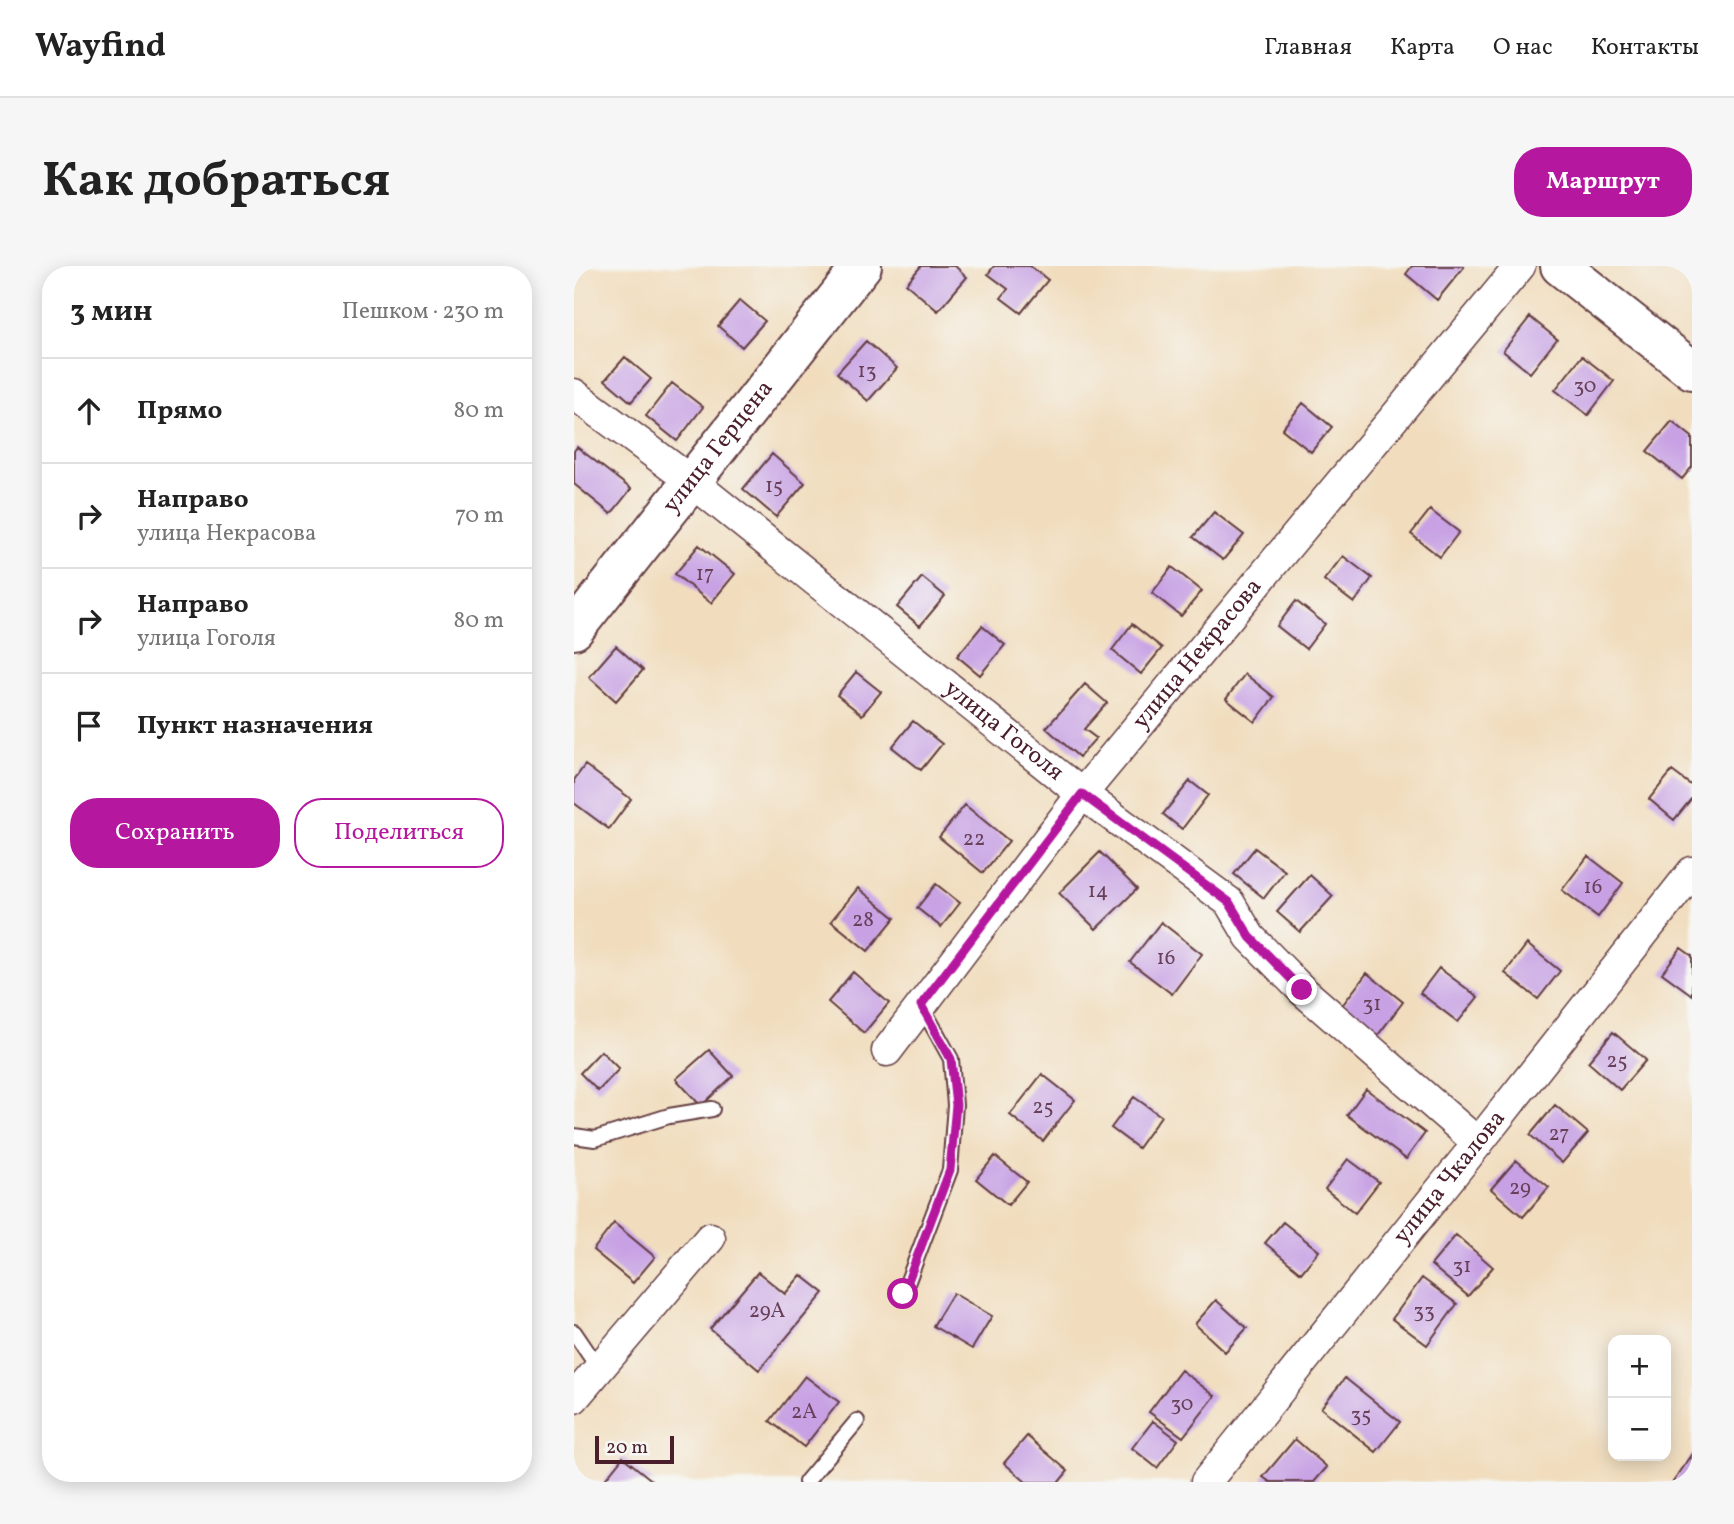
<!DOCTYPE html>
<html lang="ru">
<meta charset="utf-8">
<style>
body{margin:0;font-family:Vollkorn,serif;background:#f6f6f6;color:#222}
.controls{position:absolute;right:21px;bottom:21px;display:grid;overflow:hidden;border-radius:14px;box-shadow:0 4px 18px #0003}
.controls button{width:63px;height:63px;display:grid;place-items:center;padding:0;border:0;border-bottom:2px solid #e0e0e0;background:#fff;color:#222;font:35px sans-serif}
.scale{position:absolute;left:21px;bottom:18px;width:79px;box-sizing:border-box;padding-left:7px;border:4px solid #4a1f2b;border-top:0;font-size:19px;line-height:24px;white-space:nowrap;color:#4a1f2b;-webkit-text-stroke:5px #f6f6f2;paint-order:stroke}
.stop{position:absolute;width:21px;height:21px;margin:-16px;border:5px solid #b5179e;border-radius:50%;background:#fff}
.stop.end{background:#b5179e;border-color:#fff;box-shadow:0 2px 7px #0008}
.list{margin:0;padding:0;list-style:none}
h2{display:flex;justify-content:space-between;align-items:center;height:91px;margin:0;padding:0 28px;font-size:30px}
h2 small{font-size:23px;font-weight:400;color:#767676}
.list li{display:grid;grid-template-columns:46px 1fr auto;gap:21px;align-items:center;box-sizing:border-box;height:105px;padding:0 28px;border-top:2px solid #e0e0e0}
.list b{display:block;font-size:26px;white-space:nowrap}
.list p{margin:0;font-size:23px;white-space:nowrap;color:#767676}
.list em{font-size:23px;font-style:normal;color:#767676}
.actions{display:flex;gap:14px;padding:21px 28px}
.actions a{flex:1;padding:16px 0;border:2px solid #b5179e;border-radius:28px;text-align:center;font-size:24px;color:#b5179e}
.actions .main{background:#b5179e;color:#fff}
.icon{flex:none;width:38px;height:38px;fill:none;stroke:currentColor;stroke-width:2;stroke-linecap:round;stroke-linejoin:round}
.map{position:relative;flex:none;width:1118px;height:1216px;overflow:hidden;border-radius:28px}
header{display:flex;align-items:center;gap:42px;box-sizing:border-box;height:98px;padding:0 35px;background:#fff;border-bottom:2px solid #e0e0e0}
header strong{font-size:33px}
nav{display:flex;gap:38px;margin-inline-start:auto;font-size:24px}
.intro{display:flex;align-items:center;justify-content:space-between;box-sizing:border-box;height:168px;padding:0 42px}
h1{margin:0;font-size:49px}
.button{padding:18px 32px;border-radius:28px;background:#b5179e;color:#fff;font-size:24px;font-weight:700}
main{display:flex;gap:42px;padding:0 42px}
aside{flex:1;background:#fff;border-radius:28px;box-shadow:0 4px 18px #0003}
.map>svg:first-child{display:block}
.building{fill:#c7a1e4}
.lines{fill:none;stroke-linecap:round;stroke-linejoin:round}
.service-casing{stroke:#633c41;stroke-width:18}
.minor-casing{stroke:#633c41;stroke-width:33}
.secondary-casing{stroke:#633c41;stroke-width:42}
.primary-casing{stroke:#633c41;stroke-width:42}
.service{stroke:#fff;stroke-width:14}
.minor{stroke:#fff;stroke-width:30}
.secondary{stroke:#fff;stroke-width:38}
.primary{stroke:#fff;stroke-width:38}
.route{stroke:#b5179e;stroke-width:9}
.labels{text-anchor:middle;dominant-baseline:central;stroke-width:5;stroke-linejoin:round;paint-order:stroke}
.number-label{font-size:21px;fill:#694059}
.street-label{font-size:24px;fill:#4a1f2b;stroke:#f6f6f2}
</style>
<header>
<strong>Wayfind</strong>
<nav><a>Главная</a><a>Карта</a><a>О нас</a><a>Контакты</a></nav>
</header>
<div class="intro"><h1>Как добраться</h1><a class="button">Маршрут</a></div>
<main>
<aside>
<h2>3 мин<small>Пешком · 230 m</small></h2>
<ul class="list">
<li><svg class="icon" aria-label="ahead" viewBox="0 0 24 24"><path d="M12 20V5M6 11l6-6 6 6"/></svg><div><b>Прямо</b></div><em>80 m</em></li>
<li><svg class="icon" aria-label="right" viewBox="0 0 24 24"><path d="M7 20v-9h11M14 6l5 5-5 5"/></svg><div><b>Направо</b><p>улица Некрасова</p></div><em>70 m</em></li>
<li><svg class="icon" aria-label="right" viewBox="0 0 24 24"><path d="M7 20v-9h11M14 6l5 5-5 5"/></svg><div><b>Направо</b><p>улица Гоголя</p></div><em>80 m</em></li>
<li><svg class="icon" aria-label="arrive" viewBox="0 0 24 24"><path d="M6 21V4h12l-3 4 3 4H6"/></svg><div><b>Пункт назначения</b></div></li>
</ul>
<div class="actions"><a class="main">Сохранить</a><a>Поделиться</a></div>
</aside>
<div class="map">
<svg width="1118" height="1216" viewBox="0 0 1118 1216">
<rect width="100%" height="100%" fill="#f6f6f2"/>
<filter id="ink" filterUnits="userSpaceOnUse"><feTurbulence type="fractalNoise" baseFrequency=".0143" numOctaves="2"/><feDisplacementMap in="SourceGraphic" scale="14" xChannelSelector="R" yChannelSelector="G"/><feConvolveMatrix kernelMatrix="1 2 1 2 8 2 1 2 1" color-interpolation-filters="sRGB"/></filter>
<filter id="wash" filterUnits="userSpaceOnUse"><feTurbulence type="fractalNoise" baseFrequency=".00686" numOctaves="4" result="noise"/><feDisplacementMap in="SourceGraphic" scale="28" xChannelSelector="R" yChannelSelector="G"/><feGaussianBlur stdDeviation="1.57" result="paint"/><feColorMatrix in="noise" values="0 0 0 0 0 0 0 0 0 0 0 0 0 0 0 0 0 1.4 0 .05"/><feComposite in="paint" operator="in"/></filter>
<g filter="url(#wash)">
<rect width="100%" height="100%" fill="#f1ddbe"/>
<g id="blocks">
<path class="building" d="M 347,0 L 381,0 L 393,11 L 364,45 L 332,18 Z
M 420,0 L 456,0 L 474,14 L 447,47 L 427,32 L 434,23 L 414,8 Z
M 838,0 L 889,0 L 890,1 L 863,34 L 832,8 Z
M 166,34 L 191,55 L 168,81 L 144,60 Z
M 956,51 L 983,73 L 956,107 L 929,85 Z
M 292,75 L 323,102 L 294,135 L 263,107 Z
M 1008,90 L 1040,115 L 1014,149 L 981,124 Z
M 51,91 L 77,113 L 57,136 L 31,114 Z
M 98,117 L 129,141 L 103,175 L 72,150 Z
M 729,137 L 758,161 L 737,186 L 708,163 Z
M 1098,155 L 1118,171 L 1118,201 L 1108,213 L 1073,185 Z
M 3,181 L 57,223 L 37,248 L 0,218 L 0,185 Z
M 198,188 L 231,217 L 202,251 L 169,223 Z
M 856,244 L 885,266 L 866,291 L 837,268 Z
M 640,246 L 670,269 L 649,294 L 619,271 Z
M 125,279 L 161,308 L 137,337 L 101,308 Z
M 769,290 L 798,312 L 780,337 L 750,314 Z
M 598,301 L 628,325 L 607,350 L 578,327 Z
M 348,311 L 371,330 L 346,360 L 323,341 Z
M 722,335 L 751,358 L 732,383 L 703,360 Z
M 558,358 L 588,382 L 567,408 L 538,384 Z
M 408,360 L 431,379 L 406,409 L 383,390 Z
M 42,380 L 69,404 L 42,435 L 15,411 Z
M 282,406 L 307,426 L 288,449 L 263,429 Z
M 671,408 L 700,431 L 681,456 L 652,433 Z
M 511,418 L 533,437 L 510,463 L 522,472 L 505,491 L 472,462 Z
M 339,455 L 368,478 L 347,504 L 318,481 Z
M 11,499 L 57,533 L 35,563 L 0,537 L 0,514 Z
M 1098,505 L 1118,520 L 1118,532 L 1100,554 L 1075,533 Z
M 616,515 L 634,529 L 608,563 L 589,548 Z
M 391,539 L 435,575 L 409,607 L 365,571 Z
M 681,582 L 711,605 L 690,632 L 660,608 Z
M 526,586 L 563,623 L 522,663 L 485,627 Z
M 1014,590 L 1049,617 L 1024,651 L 988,624 Z
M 736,609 L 759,630 L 726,666 L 703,646 Z
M 362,618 L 386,637 L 367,661 L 343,642 Z
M 284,622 L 321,652 L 294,685 L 257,655 Z
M 587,656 L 628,688 L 598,728 L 556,696 Z
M 953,678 L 986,705 L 964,733 L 931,707 Z
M 1107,682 L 1118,690 L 1118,729 L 1088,707 Z
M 865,702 L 904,731 L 884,756 L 846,727 Z
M 279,706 L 315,737 L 290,767 L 254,736 Z
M 793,707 L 829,736 L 804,769 L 767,741 Z
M 1039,766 L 1072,794 L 1046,824 L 1014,796 Z
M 135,784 L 159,810 L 127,840 L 102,813 Z
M 27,785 L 45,803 L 24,825 L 6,807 Z
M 468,808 L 501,834 L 469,875 L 436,849 Z
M 792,823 L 851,867 L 832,893 L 773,849 Z
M 560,831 L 587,850 L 564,882 L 537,862 Z
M 981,839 L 1014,867 L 988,897 L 956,869 Z
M 421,890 L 453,916 L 434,939 L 402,913 Z
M 774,893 L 805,916 L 781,947 L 751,923 Z
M 942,894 L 975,921 L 949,951 L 917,923 Z
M 709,956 L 745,985 L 727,1007 L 691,977 Z
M 40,957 L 81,991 L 59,1017 L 19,984 Z
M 882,969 L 919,1001 L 894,1030 L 857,999 Z
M 184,1006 L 211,1028 L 227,1009 L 250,1027 L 185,1104 L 136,1063 Z
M 848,1012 L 883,1038 L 853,1079 L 818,1053 Z
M 379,1027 L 418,1050 L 398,1083 L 359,1060 Z
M 642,1034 L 673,1062 L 651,1086 L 621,1058 Z
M 607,1104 L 641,1130 L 609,1171 L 575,1146 Z
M 231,1110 L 265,1136 L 230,1181 L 196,1155 Z
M 771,1112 L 826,1156 L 802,1186 L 747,1142 Z
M 579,1155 L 604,1174 L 583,1202 L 558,1182 Z
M 453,1170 L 494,1205 L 485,1216 L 452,1216 L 430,1197 Z
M 721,1173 L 753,1201 L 740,1216 L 696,1216 L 689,1211 Z
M 1118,1189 L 1118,1216 L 1099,1216 Z
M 49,1191 L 80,1216 L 29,1216 Z"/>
</g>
</g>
<g filter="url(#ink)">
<use href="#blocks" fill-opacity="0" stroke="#633c41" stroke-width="2"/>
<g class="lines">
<defs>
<path id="service" d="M 0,870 L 21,873 L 95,850 L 138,843
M 329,1028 L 376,904 L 381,839 L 377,793 L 347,739
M 0,1066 L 25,1103
M 232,1216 L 283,1155"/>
<g id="minor">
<path id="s1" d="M 0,128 L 117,215 L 508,528 L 655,636 L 676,671 L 728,724 L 904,877"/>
<path id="s2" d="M 313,785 L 508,528 L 946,0"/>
<path d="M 0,1132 L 136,972"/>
<path id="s3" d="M 632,1216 L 904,877 L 1118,606"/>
</g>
<path id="secondary" d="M 986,0 L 1118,104"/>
<g id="primary">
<path id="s4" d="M 0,364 L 288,0"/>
</g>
</defs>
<use href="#service" class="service-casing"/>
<use href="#minor" class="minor-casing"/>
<use href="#secondary" class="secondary-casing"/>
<use href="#primary" class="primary-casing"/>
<use href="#service" class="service"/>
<use href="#minor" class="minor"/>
<use href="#secondary" class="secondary"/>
<use href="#primary" class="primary"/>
</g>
</g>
<g class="lines" filter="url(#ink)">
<path class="route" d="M 329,1028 L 376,904 L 382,839 L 377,793 L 347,739 L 508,528 L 655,636 L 676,671 L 728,724"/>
</g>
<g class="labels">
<g class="number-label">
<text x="293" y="105">13</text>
<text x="1011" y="120">30</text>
<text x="200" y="220">15</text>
<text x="131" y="308">17</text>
<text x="400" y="573">22</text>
<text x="1019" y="621">16</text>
<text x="524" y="625">14</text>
<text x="289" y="654">28</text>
<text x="592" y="692">16</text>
<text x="798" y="738">31</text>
<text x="1043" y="795">25</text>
<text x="469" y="841">25</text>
<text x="985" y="868">27</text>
<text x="946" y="922">29</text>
<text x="888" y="1000">31</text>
<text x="193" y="1045">29А</text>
<text x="850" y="1045">33</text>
<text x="608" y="1138">30</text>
<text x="230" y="1146">2А</text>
<text x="787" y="1149">35</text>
</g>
<g class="street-label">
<text stroke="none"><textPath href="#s4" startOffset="233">улица Герцена</textPath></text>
<text stroke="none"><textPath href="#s2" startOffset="504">улица Некрасова</textPath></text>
<text stroke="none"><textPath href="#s1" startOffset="546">улица Гоголя</textPath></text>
<text stroke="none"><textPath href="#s3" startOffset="390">улица Чкалова</textPath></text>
</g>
</g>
</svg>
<div class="controls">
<button>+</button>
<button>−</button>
</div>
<div class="scale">20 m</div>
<div class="stop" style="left:329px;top:1028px"></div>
<div class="stop end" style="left:728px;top:724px"></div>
</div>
</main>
